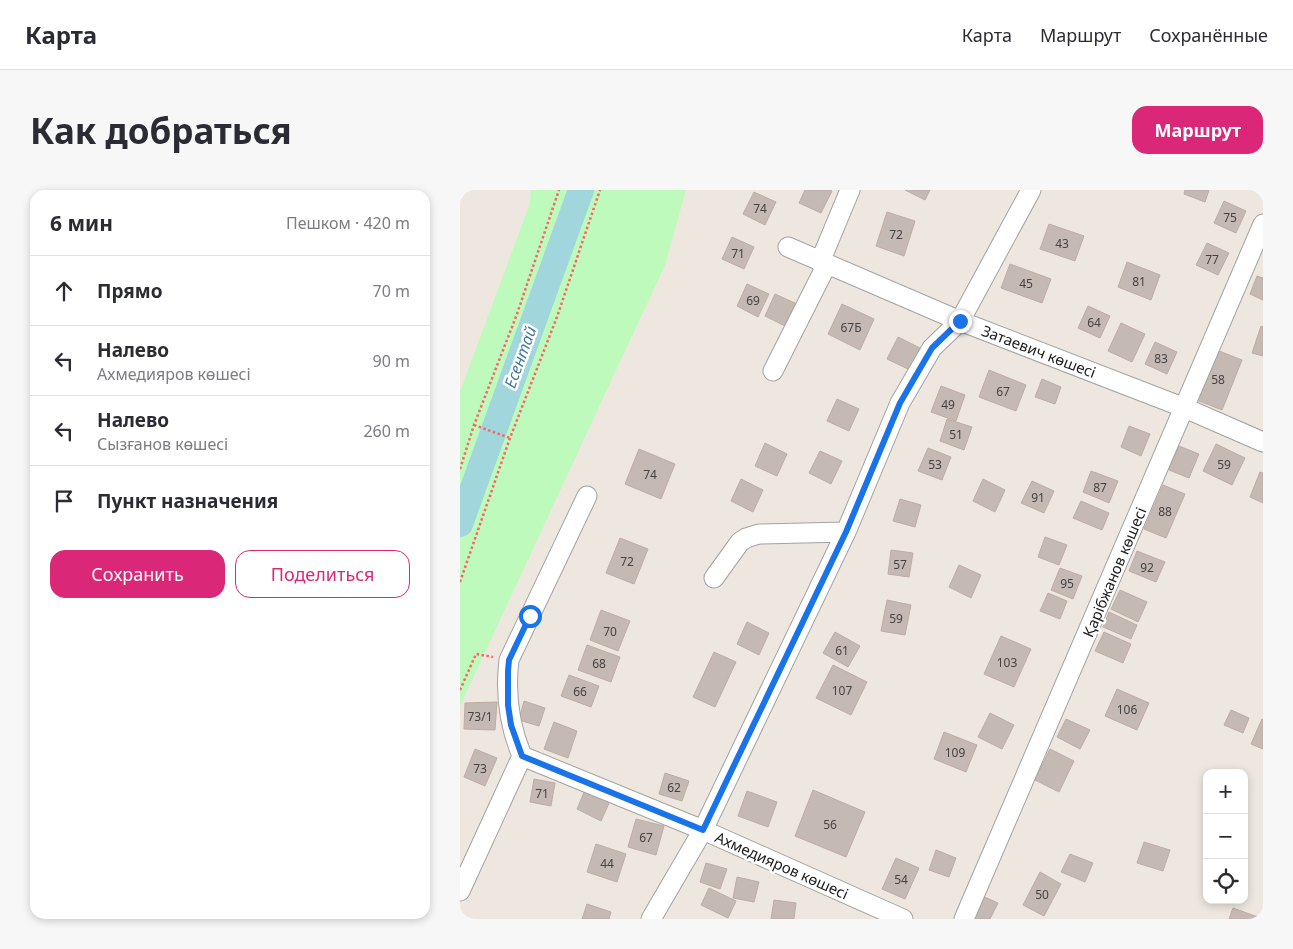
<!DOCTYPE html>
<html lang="ru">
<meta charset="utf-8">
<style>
body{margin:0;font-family:"Noto Sans",sans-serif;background:#f7f7f7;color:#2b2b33}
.controls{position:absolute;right:15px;bottom:15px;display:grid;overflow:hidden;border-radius:10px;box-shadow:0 2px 8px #0003}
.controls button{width:45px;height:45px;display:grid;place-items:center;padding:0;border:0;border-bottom:1px solid #e1e1e2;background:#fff;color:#2b2b33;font:25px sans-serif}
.stop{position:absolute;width:15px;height:15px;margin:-11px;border:4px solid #1a73e8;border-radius:50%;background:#fff}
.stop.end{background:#1a73e8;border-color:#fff;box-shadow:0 1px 5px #0008}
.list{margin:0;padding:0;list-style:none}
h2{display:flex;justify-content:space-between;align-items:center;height:65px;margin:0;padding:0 20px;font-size:21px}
h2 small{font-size:16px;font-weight:400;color:#7c7c81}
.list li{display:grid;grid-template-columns:32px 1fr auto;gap:15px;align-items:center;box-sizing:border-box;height:70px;padding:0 20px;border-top:1px solid #e1e1e2}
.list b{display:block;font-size:19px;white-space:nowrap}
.list p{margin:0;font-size:16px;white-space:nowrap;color:#7c7c81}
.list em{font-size:16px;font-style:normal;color:#7c7c81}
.actions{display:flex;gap:10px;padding:15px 20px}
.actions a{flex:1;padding:11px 0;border:1px solid #db2777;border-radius:15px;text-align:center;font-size:18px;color:#db2777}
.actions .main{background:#db2777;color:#fff}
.icon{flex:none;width:28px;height:28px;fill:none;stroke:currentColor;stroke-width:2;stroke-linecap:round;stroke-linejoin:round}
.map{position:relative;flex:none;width:803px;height:729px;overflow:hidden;border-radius:15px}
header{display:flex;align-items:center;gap:30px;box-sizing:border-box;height:70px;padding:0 25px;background:#fff;border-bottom:1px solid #e1e1e2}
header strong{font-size:24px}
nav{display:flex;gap:28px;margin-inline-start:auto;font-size:18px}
.intro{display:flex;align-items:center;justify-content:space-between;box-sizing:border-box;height:120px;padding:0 30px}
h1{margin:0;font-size:35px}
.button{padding:12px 22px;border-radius:15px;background:#db2777;color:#fff;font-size:18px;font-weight:700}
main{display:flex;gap:30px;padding:0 30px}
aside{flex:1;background:#fff;border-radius:15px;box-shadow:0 2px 8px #0003}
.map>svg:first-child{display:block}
.park{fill:#befabb}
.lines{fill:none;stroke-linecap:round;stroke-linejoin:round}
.river{stroke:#a0d6dc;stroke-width:26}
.building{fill:#c5b9b4;stroke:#bfaca3}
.minor-casing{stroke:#a2a2a2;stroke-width:21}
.path{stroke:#fc6367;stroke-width:2.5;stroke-dasharray:2.5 2.5;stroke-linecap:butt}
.minor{stroke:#fff;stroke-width:19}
.route{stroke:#1a73e8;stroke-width:6}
.labels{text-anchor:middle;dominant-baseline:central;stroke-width:5;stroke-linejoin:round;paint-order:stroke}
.number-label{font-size:12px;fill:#464241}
.street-label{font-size:15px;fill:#1b1b1b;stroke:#fff}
.water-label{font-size:16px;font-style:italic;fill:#427a9c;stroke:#fff}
</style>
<header>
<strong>Карта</strong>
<nav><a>Карта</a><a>Маршрут</a><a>Сохранённые</a></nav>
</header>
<div class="intro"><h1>Как добраться</h1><a class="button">Маршрут</a></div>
<main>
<aside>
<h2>6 мин<small>Пешком · 420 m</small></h2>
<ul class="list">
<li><svg class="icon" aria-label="ahead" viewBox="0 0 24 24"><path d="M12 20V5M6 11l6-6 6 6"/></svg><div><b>Прямо</b></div><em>70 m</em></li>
<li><svg class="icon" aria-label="left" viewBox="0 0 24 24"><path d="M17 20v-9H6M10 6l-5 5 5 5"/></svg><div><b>Налево</b><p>Ахмедияров көшесі</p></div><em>90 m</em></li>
<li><svg class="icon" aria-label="left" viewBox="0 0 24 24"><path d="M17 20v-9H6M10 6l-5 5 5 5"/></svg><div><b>Налево</b><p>Сызғанов көшесі</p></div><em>260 m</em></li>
<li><svg class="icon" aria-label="arrive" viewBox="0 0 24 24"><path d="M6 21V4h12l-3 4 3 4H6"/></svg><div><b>Пункт назначения</b></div></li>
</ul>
<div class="actions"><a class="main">Сохранить</a><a>Поделиться</a></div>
</aside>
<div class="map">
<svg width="803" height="729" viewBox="0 0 803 729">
<rect width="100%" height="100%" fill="#ede7e0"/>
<path class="park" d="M 71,0 L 226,0 L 205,75 L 0,516 L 0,202 L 70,13 Z"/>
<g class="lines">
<path class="river" d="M 0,334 L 121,0"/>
</g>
<path class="building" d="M 345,0 L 369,0 L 372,1 L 361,23 L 339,13 Z
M 445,0 L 470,0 L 465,10 Z
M 725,0 L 749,0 L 745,12 L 724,4 Z
M 294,2 L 316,12 L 305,35 L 283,24 Z
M 764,11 L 786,21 L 776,43 L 754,33 Z
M 427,22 L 455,31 L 444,66 L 416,56 Z
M 589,34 L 624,46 L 615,71 L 580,59 Z
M 272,47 L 294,57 L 284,79 L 262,69 Z
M 747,53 L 769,63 L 758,85 L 736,75 Z
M 667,72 L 700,85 L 691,110 L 658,97 Z
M 550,74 L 591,89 L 582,113 L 541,98 Z
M 797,86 L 803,88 L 803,110 L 790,104 Z
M 287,94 L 309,104 L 298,127 L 277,116 Z
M 315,104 L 337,114 L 327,137 L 305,126 Z
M 382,114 L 414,129 L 400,160 L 368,144 Z
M 628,116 L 650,126 L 640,148 L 618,138 Z
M 661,133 L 685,144 L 672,172 L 648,161 Z
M 801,136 L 803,137 L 803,166 L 792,163 Z
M 438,147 L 460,158 L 450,180 L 427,169 Z
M 695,152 L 717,162 L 707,184 L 685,174 Z
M 754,159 L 782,170 L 762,220 L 734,209 Z
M 529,180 L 566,195 L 556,221 L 519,207 Z
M 582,189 L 601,197 L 595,214 L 575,207 Z
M 481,196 L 505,205 L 496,231 L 471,222 Z
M 377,209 L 399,219 L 389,241 L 367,231 Z
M 487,229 L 512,237 L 504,260 L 480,251 Z
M 669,236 L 690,244 L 681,266 L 661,257 Z
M 305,253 L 327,264 L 317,286 L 295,276 Z
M 756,254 L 785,268 L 772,295 L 743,281 Z
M 719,256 L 739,264 L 729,288 L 709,280 Z
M 468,258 L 491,267 L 482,290 L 458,281 Z
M 179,259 L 215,274 L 201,309 L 165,294 Z
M 360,261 L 382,271 L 371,294 L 349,283 Z
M 631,281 L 658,291 L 649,313 L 623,302 Z
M 800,282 L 803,283 L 803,313 L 790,307 Z
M 281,289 L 303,300 L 293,322 L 271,311 Z
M 523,289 L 545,300 L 535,322 L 513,311 Z
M 572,291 L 594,301 L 584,323 L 561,313 Z
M 703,295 L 725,304 L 706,348 L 684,339 Z
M 440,309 L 461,315 L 455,337 L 433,331 Z
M 621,311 L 649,323 L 642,340 L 613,328 Z
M 585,347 L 607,355 L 599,375 L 578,367 Z
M 160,348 L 188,359 L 174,394 L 146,383 Z
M 431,360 L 453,363 L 449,387 L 428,384 Z
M 677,361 L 705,372 L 696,392 L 669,381 Z
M 499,375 L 521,385 L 511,408 L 489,397 Z
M 600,378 L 622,386 L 613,409 L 591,400 Z
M 660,400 L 687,412 L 678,432 L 651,419 Z
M 588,403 L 607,411 L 600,429 L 580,421 Z
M 427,410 L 451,415 L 445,445 L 421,441 Z
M 141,420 L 170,431 L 158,461 L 130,450 Z
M 649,422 L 677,435 L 671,449 L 643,437 Z
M 287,432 L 309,443 L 299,465 L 277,454 Z
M 375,442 L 400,456 L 388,477 L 363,463 Z
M 644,442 L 671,454 L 663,473 L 635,461 Z
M 541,446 L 571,459 L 554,497 L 524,484 Z
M 127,455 L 160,467 L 151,492 L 118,480 Z
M 254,462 L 276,472 L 255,517 L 233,507 Z
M 373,475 L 407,492 L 391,525 L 356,508 Z
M 109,485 L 139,496 L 131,517 L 101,506 Z
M 657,499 L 689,513 L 677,540 L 645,526 Z
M 64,511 L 85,518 L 79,536 L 59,530 Z
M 37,512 L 35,540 L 4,539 L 5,513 Z
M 771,520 L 789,528 L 783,543 L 764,535 Z
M 530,523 L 554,535 L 542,559 L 518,547 Z
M 606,529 L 630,540 L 620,559 L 597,547 Z
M 802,529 L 803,530 L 803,559 L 791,554 Z
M 94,532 L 117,541 L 108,568 L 84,559 Z
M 484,542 L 517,555 L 506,582 L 474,569 Z
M 15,559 L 37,568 L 25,596 L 4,587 Z
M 590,559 L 614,571 L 599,602 L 575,590 Z
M 205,583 L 229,591 L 222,611 L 199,604 Z
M 74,589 L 95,593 L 91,616 L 70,612 Z
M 125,600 L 150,611 L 141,631 L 117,619 Z
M 353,600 L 405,622 L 386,667 L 335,646 Z
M 287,601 L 317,612 L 308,637 L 278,626 Z
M 176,629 L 204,636 L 196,665 L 168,657 Z
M 684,652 L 710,660 L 703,681 L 677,673 Z
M 136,654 L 166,664 L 157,692 L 127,682 Z
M 476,660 L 496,668 L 489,687 L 469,680 Z
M 610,664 L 633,673 L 625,692 L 601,682 Z
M 436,668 L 459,678 L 445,709 L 422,699 Z
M 246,673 L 267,679 L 260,699 L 240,692 Z
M 580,682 L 601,694 L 584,726 L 563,715 Z
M 277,687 L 299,692 L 294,712 L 273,708 Z
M 249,698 L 276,711 L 268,728 L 241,715 Z
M 520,705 L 538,713 L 530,729 L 510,729 Z
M 314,710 L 336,713 L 334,729 L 311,729 Z
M 127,714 L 151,722 L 149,729 L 122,729 Z
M 773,718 L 798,727 L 797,729 L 769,729 Z"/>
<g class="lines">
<defs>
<path id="minor" d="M 328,57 L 500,131 L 725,218 L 803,252
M 360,72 L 390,0
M 313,181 L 367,74
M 254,388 L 280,352 L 286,348 L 299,344 L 386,342
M 62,566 L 243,640 L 443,729
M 0,701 L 62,566 C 49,535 45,503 49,470 L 127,306
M 191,729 L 243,640 L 386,342 L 440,213 L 472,158 L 500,131 L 571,0
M 504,729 L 803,34"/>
</defs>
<use href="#minor" class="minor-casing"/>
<path class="path" d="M 14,235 L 50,248
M 0,279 L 14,235 L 57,124 L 99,0
M 0,392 L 50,248 L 97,127 L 140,0
M 0,500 L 16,464 L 33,467"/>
<use href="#minor" class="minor"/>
</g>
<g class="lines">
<path class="route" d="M 70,426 L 49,470 L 48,481 L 48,515 L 51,535 L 62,566 L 243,640 L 386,342 L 440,213 L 472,158 L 500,131"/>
</g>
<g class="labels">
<g class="number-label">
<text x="300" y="18">74</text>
<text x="770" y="27">75</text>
<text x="436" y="44">72</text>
<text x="602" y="53">43</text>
<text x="278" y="63">71</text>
<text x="752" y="69">77</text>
<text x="679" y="91">81</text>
<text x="566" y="93">45</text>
<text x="293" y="110">69</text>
<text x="634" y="132">64</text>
<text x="391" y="137">67Б</text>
<text x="701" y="168">83</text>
<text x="758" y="189">58</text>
<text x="543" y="201">67</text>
<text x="488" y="214">49</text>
<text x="496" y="244">51</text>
<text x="475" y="274">53</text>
<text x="764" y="274">59</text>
<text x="190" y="284">74</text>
<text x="640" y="297">87</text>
<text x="578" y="307">91</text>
<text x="705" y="321">88</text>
<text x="167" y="371">72</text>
<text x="440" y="374">57</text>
<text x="687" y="377">92</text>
<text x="607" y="393">95</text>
<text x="436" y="428">59</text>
<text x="150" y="441">70</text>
<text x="382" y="460">61</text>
<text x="547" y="472">103</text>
<text x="139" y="473">68</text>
<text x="382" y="500">107</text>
<text x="120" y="501">66</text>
<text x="667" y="519">106</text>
<text x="20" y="526">73/1</text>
<text x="495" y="562">109</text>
<text x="20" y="578">73</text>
<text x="214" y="597">62</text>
<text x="82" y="603">71</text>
<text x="370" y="634">56</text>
<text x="186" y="647">67</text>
<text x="147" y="673">44</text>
<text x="441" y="689">54</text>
<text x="582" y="704">50</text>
</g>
<g class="street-label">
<text transform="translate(579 161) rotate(21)">Затаевич көшесі</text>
<text transform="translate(654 382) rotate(-67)">Қарібжанов көшесі</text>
<text transform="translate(322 675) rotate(24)">Ахмедияров көшесі</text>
</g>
<g class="water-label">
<text transform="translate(60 167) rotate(-70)">Есентай</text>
</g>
</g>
</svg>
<div class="controls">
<button>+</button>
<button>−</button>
<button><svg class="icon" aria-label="locate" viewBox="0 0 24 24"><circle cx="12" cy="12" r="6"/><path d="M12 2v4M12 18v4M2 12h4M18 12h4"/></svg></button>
</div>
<div class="stop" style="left:70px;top:426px"></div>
<div class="stop end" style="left:500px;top:131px"></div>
</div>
</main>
